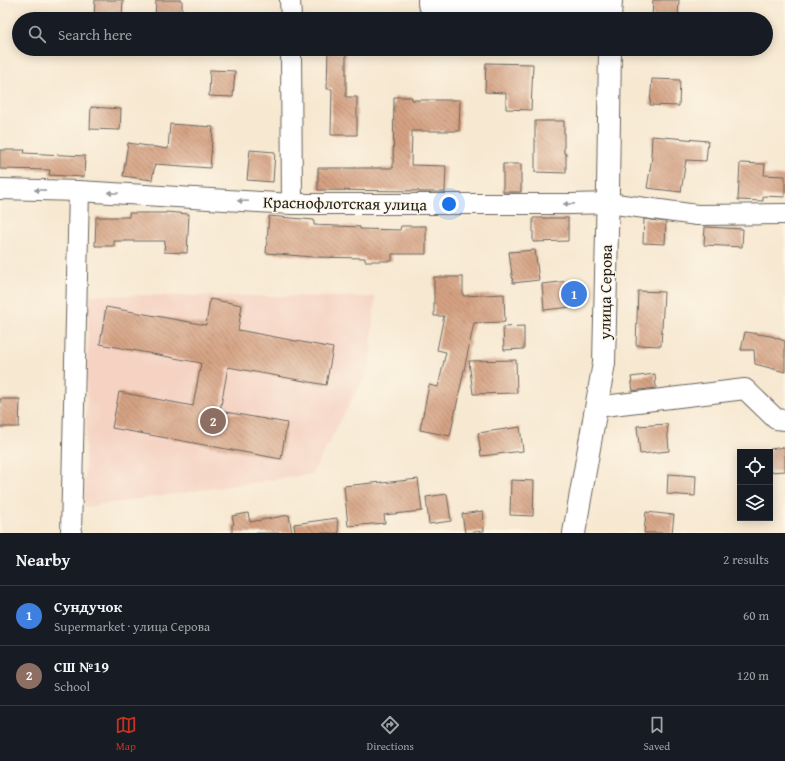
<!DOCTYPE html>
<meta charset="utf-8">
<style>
body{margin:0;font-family:"Gentium Book Plus",serif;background:#20242c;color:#f1f3f6}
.controls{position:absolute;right:12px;bottom:12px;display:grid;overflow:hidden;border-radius:0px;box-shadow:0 2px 10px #0003}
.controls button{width:36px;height:36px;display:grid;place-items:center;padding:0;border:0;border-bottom:1px solid #363941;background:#171b24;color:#f1f3f6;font:20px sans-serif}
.you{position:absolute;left:449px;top:204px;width:14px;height:14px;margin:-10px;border:3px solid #fff;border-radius:50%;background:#1a73e8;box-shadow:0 0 0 6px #1a73e833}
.badge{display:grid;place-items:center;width:26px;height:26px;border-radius:50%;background:#c8321e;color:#fff;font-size:13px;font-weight:700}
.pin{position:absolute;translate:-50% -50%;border:2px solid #fff;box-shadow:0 1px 4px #0006}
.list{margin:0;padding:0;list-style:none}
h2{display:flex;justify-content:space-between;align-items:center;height:52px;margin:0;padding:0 16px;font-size:17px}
h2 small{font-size:13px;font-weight:400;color:#9ea1a6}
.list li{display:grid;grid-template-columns:26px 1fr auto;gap:12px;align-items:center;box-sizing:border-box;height:60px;padding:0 16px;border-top:1px solid #363941}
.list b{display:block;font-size:15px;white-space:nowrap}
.list p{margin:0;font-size:13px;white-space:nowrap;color:#9ea1a6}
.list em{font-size:13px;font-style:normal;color:#9ea1a6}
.icon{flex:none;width:22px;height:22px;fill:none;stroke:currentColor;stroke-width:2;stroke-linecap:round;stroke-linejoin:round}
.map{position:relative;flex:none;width:785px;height:533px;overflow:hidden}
.search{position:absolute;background:#171b24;box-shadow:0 2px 10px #0003;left:12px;right:12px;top:12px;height:44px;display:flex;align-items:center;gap:10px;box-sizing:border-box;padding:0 14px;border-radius:22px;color:#9ea1a6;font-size:15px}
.sheet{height:172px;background:#171b24}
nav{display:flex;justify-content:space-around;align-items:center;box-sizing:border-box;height:56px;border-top:1px solid #363941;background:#171b24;font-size:11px;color:#9ea1a6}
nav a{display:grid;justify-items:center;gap:2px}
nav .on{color:#c8321e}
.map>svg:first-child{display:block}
.built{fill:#f5d2c2}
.building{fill:url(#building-back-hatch)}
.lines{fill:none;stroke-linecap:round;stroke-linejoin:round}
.minor-casing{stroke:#69635b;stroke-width:22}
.major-casing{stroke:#69635b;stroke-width:24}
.minor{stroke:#fff;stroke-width:20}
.major{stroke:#fff;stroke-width:22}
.oneway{fill:#999}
.labels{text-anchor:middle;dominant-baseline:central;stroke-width:3;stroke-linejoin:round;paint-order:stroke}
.street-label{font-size:16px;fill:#1c1c1c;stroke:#fcf5e5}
</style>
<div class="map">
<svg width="785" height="533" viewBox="0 0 785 533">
<defs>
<pattern id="building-back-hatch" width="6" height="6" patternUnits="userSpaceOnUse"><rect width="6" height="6" fill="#d5a283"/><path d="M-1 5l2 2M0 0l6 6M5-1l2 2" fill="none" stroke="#ac836a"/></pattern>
</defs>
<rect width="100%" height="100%" fill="#fcf5e5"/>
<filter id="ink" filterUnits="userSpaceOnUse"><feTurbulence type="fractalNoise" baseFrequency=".025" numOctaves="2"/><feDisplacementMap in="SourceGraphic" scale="8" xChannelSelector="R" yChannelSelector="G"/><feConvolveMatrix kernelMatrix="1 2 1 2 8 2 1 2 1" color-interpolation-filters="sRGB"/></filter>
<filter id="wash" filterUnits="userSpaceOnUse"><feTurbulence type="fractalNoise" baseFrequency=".012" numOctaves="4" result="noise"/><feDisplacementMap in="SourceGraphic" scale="16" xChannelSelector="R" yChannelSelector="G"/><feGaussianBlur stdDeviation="0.9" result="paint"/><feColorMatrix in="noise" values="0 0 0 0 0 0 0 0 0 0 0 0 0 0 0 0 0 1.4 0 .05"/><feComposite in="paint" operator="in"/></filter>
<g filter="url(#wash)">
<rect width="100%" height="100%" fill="#f7e8d1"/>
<path class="built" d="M 89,295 L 375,297 L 369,368 L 312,474 L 84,507 Z"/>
<g id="blocks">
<path class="building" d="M 95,0 L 123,0 L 122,19 L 94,19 Z
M 156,0 L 182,0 L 182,19 L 155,19 Z
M 653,0 L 679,0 L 678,19 L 652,19 Z
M 328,49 L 346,49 L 346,97 L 357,97 L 357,135 L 331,135 L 332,89 L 327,89 Z
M 486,63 L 533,64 L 531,110 L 506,109 L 506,93 L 485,92 Z
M 210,70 L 235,71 L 233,97 L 209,96 Z
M 652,79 L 680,80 L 679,106 L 650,105 Z
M 394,97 L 412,97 L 412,100 L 460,100 L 459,131 L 412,131 L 411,165 L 446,166 L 445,192 L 419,192 L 419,191 L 318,190 L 318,168 L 393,168 Z
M 91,107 L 121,109 L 120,130 L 90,129 Z
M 535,121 L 564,121 L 564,153 L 566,154 L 566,173 L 535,172 Z
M 170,124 L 213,127 L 210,168 L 155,164 L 152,180 L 123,176 L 128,143 L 168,149 Z
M 652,136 L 708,141 L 706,161 L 686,160 L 681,192 L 647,188 L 652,157 L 651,157 Z
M 0,150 L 25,150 L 24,153 L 85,156 L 84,177 L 49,175 L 50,170 L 0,169 Z
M 250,150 L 275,152 L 273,182 L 247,180 Z
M 740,163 L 765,164 L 764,175 L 785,176 L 785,197 L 763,196 L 763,201 L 738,200 Z
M 503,164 L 521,164 L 521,192 L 503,192 Z
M 166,212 L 189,214 L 187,253 L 164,252 L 165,241 L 114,241 L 114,246 L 95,246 L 96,217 L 129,217 L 129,213 L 166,213 Z
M 269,216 L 314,220 L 314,225 L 360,227 L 360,229 L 400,230 L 401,226 L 426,226 L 426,254 L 392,254 L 392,261 L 365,261 L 365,258 L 312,257 L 266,253 Z
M 533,218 L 568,218 L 568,241 L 533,242 Z
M 644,219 L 666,222 L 665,244 L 643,243 Z
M 705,227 L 743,229 L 742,247 L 704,245 Z
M 535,250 L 539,280 L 513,283 L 509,252 Z
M 434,277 L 463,277 L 463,296 L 504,294 L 505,322 L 474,323 L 450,436 L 420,430 L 429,385 L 438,387 L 446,352 L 437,350 L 444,316 L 434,316 Z
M 579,280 L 581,306 L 544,310 L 542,284 Z
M 638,291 L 664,292 L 661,346 L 636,345 Z
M 210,299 L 242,305 L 238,330 L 333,348 L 326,385 L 228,367 L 220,411 L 287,423 L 281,459 L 112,428 L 119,392 L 193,406 L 201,363 L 100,344 L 106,307 L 206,325 Z
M 524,326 L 524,349 L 504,350 L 503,327 Z
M 745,332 L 771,336 L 785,341 L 785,372 L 755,364 L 754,350 L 741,350 Z
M 516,360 L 517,393 L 473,394 L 469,361 Z
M 655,374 L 656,388 L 633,391 L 631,377 Z
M 0,399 L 20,399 L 19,427 L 0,427 Z
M 667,424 L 669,451 L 640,454 L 637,426 Z
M 520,427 L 523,451 L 481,456 L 478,433 Z
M 785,447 L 785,471 L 770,472 L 770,449 Z
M 668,474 L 696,476 L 695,496 L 667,494 Z
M 418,479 L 422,511 L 384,515 L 385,523 L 348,526 L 344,486 L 382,482 L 382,483 Z
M 511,480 L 534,481 L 533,516 L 510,515 Z
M 447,494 L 451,521 L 429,524 L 426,497 Z
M 483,511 L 484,531 L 465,533 L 462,514 Z
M 646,512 L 674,515 L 672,533 L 644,533 Z
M 248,513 L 250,522 L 289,515 L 292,533 L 232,533 L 232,525 L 234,524 L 232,516 Z
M 337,518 L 339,533 L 295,533 L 294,524 Z"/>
</g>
</g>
<g filter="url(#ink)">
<use href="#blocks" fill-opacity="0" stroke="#69635b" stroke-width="1"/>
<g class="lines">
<defs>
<path id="minor" d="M 290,0 L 291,19
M 428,0 L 428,4 L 611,7
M 291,49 L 292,204
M 0,189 L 79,191 L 292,204 L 572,204 L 608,203 L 697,215 L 785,214
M 596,407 L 745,389 L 776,419 L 785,420
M 71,533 L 79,191"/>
<path id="major" d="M 610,19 L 611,0
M 574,533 L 604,363 L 608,188 L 610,49"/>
</defs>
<use href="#minor" class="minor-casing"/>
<use href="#major" class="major-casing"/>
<use href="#minor" class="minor"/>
<use href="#major" class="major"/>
</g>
<defs><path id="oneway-solid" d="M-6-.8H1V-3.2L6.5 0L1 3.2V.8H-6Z"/></defs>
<g class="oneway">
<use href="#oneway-solid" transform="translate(40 190) rotate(-179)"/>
<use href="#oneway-solid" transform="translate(113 193) rotate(-177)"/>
<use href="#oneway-solid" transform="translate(243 201) rotate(-177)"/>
<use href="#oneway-solid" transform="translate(569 204) rotate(179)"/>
</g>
</g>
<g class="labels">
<g class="street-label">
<text transform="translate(345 203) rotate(1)">Краснофлотская улица</text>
<text transform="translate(605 292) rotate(-89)">улица Серова</text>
</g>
</g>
</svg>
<div class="controls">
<button><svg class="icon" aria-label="locate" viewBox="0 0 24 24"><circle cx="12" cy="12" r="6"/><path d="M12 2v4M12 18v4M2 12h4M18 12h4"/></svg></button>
<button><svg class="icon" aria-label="layers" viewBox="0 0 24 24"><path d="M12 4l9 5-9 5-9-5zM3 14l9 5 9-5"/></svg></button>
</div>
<div class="you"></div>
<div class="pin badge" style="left:574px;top:294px;background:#3f7fe0">1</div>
<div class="pin badge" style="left:213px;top:421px;background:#8d6e63">2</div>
<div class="search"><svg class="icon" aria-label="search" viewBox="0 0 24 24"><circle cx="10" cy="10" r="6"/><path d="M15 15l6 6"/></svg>Search here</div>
</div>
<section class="sheet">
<h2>Nearby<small>2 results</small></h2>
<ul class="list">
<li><span class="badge" style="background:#3f7fe0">1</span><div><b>Сундучок</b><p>Supermarket · улица Серова</p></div><em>60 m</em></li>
<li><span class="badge" style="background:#8d6e63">2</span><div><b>СШ №19</b><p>School</p></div><em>120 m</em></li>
</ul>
</section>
<nav>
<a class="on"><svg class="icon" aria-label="map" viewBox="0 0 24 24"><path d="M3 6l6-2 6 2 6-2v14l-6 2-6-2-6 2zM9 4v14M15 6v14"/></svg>Map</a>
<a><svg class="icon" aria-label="directions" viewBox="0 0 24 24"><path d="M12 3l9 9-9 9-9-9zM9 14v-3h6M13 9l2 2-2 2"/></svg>Directions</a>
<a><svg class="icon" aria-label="saved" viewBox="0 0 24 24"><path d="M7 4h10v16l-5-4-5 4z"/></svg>Saved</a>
</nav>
